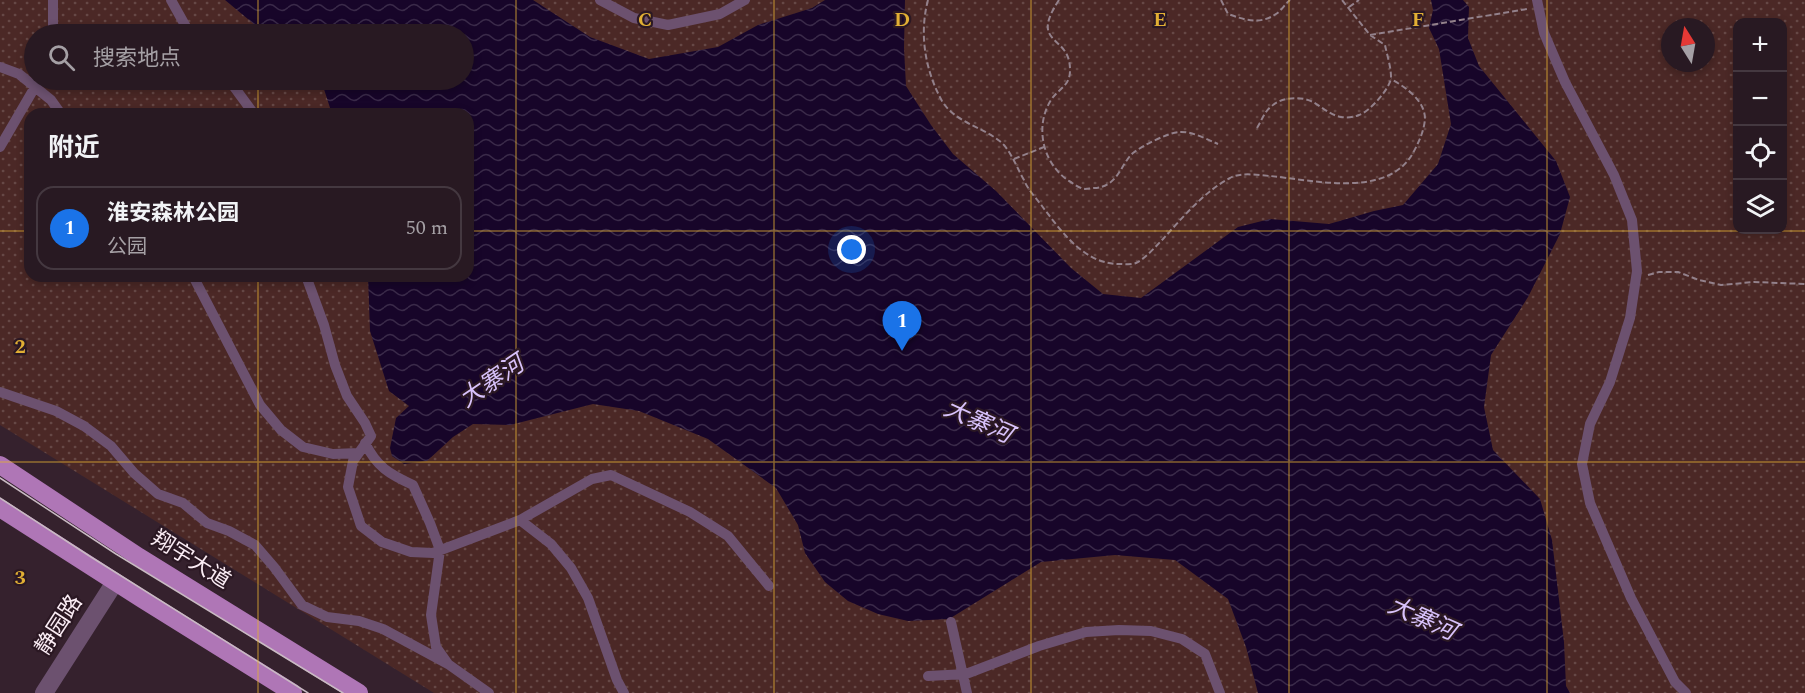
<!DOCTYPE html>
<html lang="zh">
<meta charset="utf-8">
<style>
body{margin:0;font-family:Spectral,"Noto Sans SC",serif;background:#34262f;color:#f1f3f6}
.controls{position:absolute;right:18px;top:18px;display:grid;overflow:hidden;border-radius:12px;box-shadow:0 3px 9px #0003}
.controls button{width:54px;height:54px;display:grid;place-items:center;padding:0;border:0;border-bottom:2px solid #443840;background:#281922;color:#f1f3f6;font:30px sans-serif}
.compass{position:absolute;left:1661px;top:18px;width:54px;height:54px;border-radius:50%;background:#281922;box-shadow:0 3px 9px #0003;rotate:349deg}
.you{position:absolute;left:852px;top:250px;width:21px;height:21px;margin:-15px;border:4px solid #fff;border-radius:50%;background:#1a73e8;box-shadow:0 0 0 9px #1a73e833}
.badge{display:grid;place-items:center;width:39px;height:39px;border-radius:50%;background:#1a73e8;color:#fff;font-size:20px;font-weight:700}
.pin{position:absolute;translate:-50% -50px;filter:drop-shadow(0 2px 3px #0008)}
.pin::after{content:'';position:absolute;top:32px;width:21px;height:18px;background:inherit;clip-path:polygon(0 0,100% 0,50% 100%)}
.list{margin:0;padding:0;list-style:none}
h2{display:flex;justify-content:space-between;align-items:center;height:78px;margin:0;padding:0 24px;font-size:26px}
h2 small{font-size:20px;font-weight:400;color:#a5a0a5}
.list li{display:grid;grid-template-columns:39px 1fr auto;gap:18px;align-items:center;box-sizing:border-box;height:84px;margin:0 12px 12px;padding:0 12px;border:2px solid #443840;border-radius:18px}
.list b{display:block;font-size:22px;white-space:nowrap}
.list p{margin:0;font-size:20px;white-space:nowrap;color:#a5a0a5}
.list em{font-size:20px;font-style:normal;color:#a5a0a5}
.icon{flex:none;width:33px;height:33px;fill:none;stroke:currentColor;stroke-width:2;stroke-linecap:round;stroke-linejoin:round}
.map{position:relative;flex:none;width:1805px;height:693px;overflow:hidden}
.search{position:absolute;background:#281922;box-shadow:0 3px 9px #0003;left:24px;top:24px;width:450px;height:66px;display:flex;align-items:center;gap:15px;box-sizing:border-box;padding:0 21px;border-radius:33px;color:#a5a0a5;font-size:22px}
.panel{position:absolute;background:#281922;box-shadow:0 3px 9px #0003;left:24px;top:108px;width:450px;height:174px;border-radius:18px}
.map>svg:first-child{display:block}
.park{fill:url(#park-dots);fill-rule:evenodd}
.water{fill:url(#water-waves)}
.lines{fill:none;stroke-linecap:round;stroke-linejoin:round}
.path{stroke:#93818b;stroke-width:2;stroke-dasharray:6 3;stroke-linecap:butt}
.pedestrian{stroke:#6c516f;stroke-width:10}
.tertiary{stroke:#6c516f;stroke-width:18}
.primary{stroke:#af76b6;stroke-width:18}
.tram{stroke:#c9bac3;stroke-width:1.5}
.grid{fill:none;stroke:#e1af34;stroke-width:1.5;stroke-opacity:0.55}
.labels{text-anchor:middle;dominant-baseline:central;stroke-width:4.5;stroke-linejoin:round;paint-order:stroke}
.street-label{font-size:22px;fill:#fbedf5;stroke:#2b1823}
.water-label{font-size:24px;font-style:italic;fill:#d8c2fb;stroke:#2b1823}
.grid-label{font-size:20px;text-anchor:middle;font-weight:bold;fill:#e1af34;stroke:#2b1823;stroke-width:4.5;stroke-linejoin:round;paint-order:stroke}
</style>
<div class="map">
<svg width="1805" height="693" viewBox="0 0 1805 693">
<defs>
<pattern id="park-dots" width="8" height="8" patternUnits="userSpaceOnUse" patternTransform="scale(1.5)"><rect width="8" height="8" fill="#4b2826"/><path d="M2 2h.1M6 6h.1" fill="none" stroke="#664846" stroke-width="1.8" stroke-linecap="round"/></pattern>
<pattern id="water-waves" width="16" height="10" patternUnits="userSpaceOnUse" patternTransform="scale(1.5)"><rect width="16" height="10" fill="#170529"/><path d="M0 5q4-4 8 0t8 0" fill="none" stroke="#3a2a49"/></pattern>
</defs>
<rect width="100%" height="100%" fill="#35212d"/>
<path class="park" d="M 0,0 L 1805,0 L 1805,693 L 434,693 L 0,425 ZM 1738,22 L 1782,22 L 1782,230 L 1738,230 ZM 1670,27 L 1706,27 L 1706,63 L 1670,63 ZM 34,34 L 464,34 L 464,80 L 34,80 ZM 30,114 L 468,114 L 468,276 L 30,276 Z"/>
<path class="water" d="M 225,0 L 533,0 L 590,37 L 649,59 L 718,47 L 758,25 L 812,8 L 825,0 L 905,0 L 904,48 L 906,86 L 931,125 L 953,154 L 996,191 L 1071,268 L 1103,294 L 1141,298 L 1238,227 L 1270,219 L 1329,224 L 1374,211 L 1403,205 L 1438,164 L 1451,124 L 1439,49 L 1429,28 L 1433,10 L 1431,0 L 1463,0 L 1469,7 L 1468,38 L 1479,66 L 1556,161 L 1570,197 L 1560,234 L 1528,297 L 1491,355 L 1484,407 L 1493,450 L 1540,499 L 1552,540 L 1564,642 L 1566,686 L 1570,693 L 1258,693 L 1246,647 L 1228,599 L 1175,560 L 1115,555 L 1041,562 L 949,619 L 908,621 L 878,614 L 848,601 L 825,582 L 805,553 L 798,525 L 776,488 L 708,439 L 639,411 L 593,404 L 510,425 L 473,424 L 453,437 L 427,461 L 404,464 L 392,456 L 390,448 L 396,418 L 409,406 L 389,391 L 370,331 L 368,276 L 468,276 L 468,114 L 332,114 L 322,83 L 318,80 L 464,80 L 464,34 L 266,34 Z"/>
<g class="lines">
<path class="path" d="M 928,0 C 919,34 925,70 942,101 C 956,124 986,127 1004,145 C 1013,156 1017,168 1024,180 C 1028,190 1036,198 1042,206 C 1061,231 1084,264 1119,264 C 1124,264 1132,265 1136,263 C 1146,258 1155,247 1163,239 C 1181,219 1206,190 1230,178 C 1240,172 1258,175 1270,176 C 1313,180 1387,199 1413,153 C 1419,142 1424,131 1425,119 C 1425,100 1405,87 1391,79
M 1059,0 C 1028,47 1071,33 1070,71 C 1070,86 1058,89 1051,100 C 1034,127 1043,164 1069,181 C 1073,183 1077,187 1081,188 C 1084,190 1091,188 1094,188 C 1118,187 1120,165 1133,153 C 1142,146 1167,133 1179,132 C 1192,131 1206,139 1218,144
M 1221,0 L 1228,14 C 1245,20 1260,25 1276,14 C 1281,11 1285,4 1290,0
M 1349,7 L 1359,0
M 1370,35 L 1527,9
M 1257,128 C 1262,120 1265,110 1273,105 C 1283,97 1301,96 1313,102 C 1322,107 1330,115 1341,117 C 1346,118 1355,117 1359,115 C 1369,112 1391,88 1391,77 C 1391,67 1387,55 1385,45 L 1370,35 L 1342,0
M 1014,159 L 1044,147
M 1648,275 L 1659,272 L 1678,272 L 1699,280 L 1721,285 L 1754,282 L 1805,284"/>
<path class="pedestrian" d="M 171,0 L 190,34
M 600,0 L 634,18 L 668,25 L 720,14 L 745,0
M 1537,0 L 1544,33 L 1565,82 L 1614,175 L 1632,220 L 1637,271 L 1630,318 L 1610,382 L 1590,424 L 1582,464 L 1590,503 L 1631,598 L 1675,682 L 1686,693
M 53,34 L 53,0
M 0,67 L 19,74 L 51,100 L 61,114
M 229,80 L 254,114
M 0,147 L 39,80
M 193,276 L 260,405 L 281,430 L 303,447 L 333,454 L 358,453
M 306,276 L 324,325 L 335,365 L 347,396 L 365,423 L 371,436 L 353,461 L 348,487 L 361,526 L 382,542 L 411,552 L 433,553 L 520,520 L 551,544 L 571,568 L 588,598 L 617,680 L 624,693
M 0,392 L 56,411 L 84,426 L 111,446 L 134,473 L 158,494 L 183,503 L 207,523 L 229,531 L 255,545 L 274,567 L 302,605 L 327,617 L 359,621 L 383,629 L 448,664
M 365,443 C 377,467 389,474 413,485 L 430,523 L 440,550 L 431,615 L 436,647 L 448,664 L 489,693
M 520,520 L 592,479 L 611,475 L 690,512 L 728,536 L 769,586
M 951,622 L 967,693
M 928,676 L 966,674 L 1039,646 L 1086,632 L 1119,630 L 1151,631 L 1182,639 L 1205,654 L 1220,693"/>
<path class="tertiary" d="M 44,693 L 115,582"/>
<path class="primary" d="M 0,465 L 139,557 L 359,693
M 0,508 L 142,599 L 293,693"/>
<path class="tram" d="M 0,478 L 116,554 L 343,693
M 0,498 L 91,557 L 308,693"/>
</g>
<path class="grid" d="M 258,0 L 258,34M 516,0 L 516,693M 774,0 L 774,693M 1031,0 L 1031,693M 1289,0 L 1289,693M 1547,0 L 1547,693M 258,80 L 258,114M 0,231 L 30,231M 468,231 L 1805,231M 258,276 L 258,693M 0,462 L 1805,462"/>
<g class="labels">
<g class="street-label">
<text transform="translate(191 560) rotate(32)">翔宇大道</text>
<text transform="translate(59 625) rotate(-57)">静园路</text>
</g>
<g class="water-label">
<text transform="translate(492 382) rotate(-34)">大寨河</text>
<text transform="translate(978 422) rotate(24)">大寨河</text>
<text transform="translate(1422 619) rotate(24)">大寨河</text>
</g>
</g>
<g class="grid-label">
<text x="645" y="26">C</text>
<text x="902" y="26">D</text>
<text x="1160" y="26">E</text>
<text x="1418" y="26">F</text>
<text x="20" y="353">2</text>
<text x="20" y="584">3</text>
</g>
</svg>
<div class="controls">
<button>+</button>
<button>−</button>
<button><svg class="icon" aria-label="locate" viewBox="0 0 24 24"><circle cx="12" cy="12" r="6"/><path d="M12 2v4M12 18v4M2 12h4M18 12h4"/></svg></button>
<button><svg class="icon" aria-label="layers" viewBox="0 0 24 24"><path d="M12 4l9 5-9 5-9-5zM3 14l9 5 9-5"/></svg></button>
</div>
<svg class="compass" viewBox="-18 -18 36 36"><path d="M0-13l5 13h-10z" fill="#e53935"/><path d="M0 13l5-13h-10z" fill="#a5a0a5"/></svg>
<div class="you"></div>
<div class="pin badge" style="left:902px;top:351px">1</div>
<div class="search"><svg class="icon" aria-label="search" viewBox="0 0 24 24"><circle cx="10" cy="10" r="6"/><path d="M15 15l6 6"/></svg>搜索地点</div>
<section class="panel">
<h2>附近<small></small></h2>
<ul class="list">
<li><span class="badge">1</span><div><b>淮安森林公园</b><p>公园</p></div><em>50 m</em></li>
</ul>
</section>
</div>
